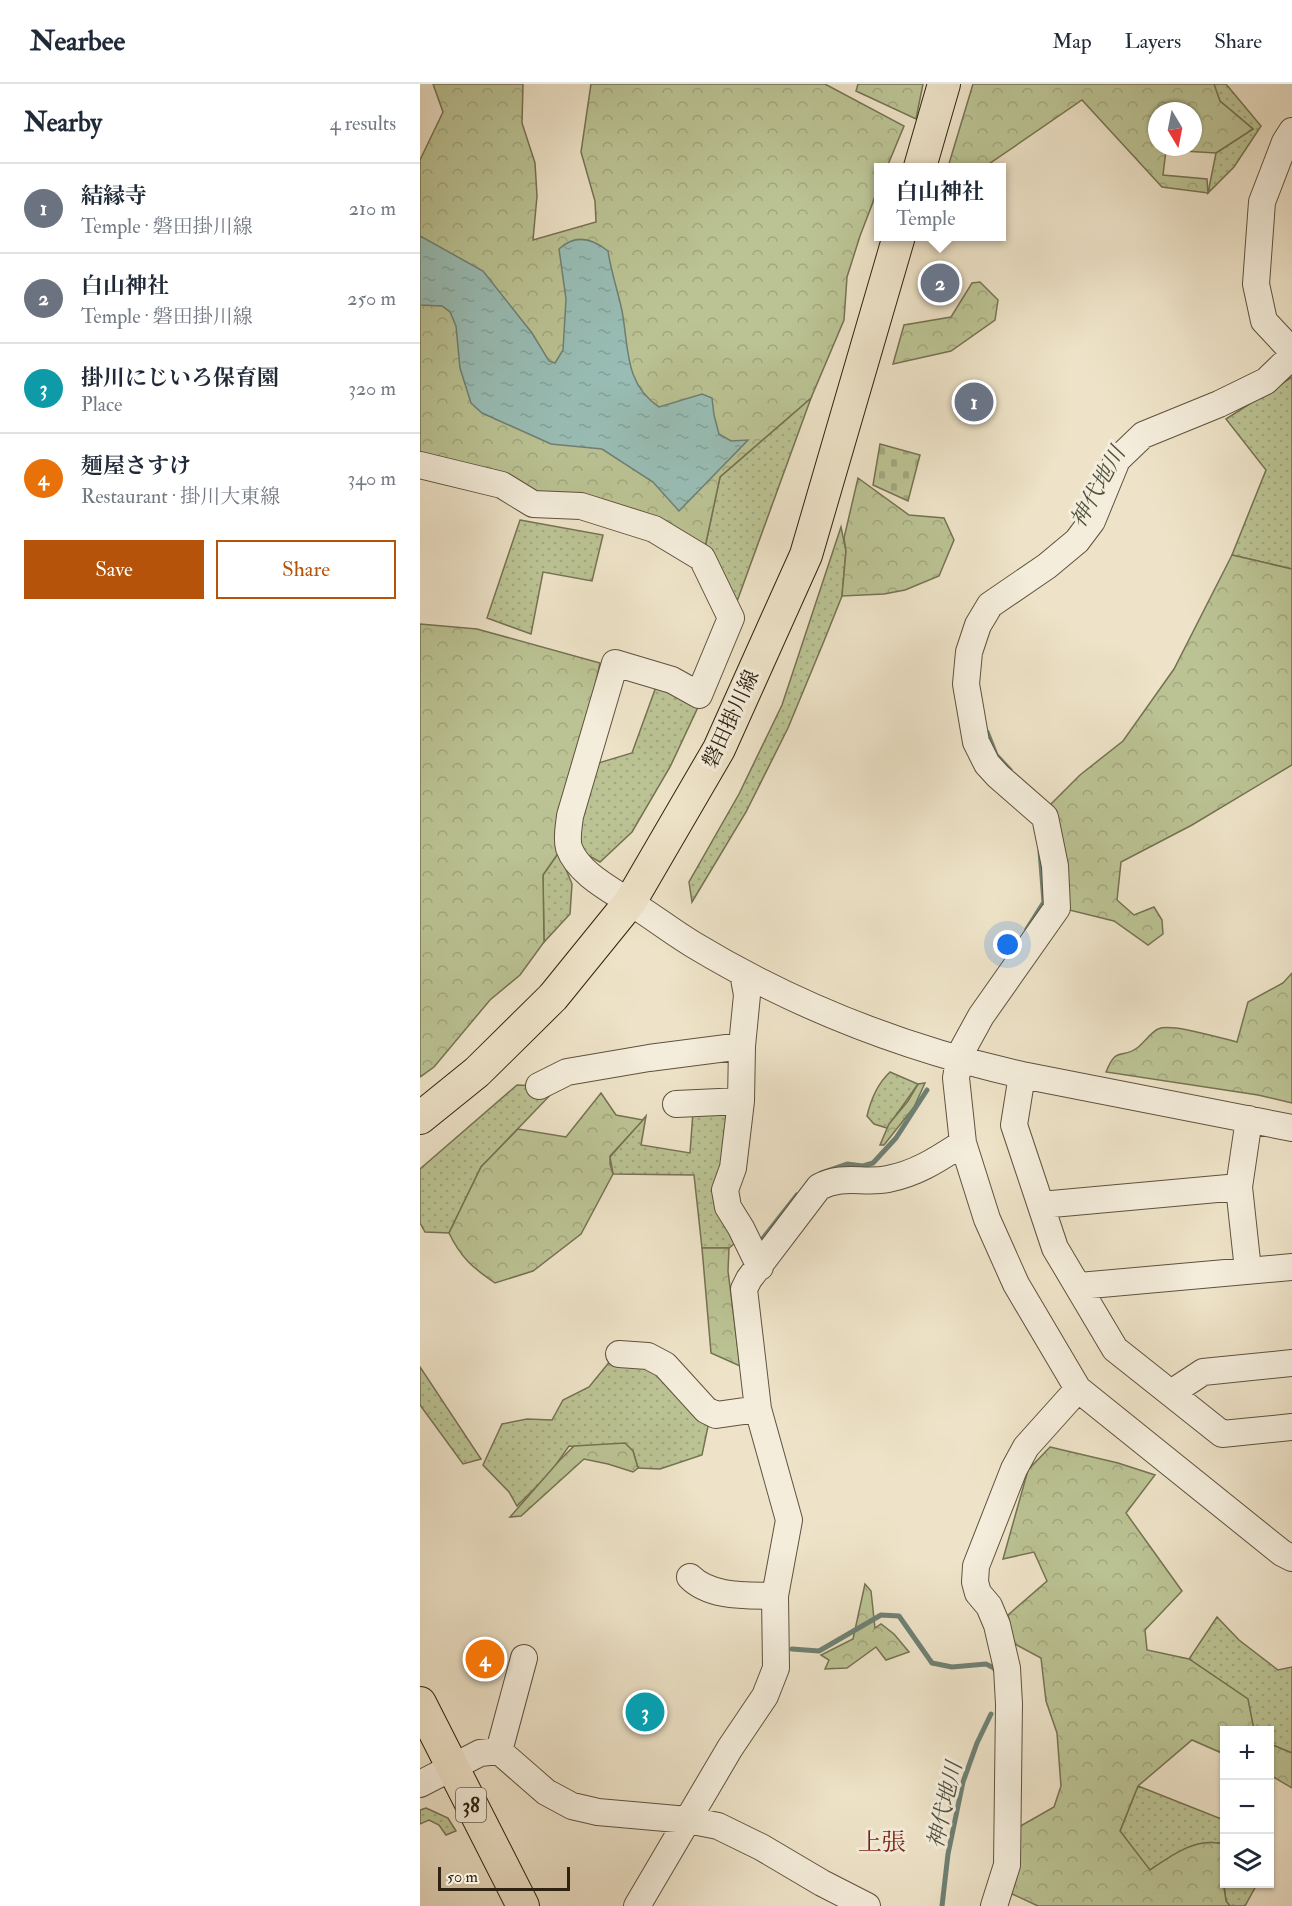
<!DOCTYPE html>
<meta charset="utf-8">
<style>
body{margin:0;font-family:"IM FELL Double Pica","Noto Serif JP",serif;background:#f2f2f3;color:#1f2937}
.controls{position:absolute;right:18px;bottom:18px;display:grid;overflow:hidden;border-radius:0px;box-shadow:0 2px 4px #0004}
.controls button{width:54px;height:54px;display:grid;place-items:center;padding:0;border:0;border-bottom:2px solid #e0e1e3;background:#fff;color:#1f2937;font:30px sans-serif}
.compass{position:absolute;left:728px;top:18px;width:54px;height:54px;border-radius:50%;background:#fff;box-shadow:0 2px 4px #0004;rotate:170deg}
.scale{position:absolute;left:18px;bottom:15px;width:132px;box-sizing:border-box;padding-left:6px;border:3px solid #2f2210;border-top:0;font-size:16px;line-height:21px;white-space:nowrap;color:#2f2210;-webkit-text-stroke:4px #f4eddb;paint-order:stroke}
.you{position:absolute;left:588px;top:861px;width:21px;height:21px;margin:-15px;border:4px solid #fff;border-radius:50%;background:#1a73e8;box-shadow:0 0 0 9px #1a73e833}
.badge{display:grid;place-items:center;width:39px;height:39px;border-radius:50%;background:#b45309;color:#fff;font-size:20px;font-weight:700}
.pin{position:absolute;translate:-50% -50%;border:3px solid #fff;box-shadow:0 2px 6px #0006}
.popup{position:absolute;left:454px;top:79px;width:132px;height:78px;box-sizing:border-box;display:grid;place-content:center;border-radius:0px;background:#fff;filter:drop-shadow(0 2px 4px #0005);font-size:20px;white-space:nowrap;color:#747a83}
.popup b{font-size:22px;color:#1f2937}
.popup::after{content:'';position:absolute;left:50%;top:100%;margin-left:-12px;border:12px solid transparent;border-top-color:#fff}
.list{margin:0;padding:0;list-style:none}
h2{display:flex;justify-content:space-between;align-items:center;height:78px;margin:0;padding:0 24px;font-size:26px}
h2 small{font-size:20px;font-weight:400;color:#747a83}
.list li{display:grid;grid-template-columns:39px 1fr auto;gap:18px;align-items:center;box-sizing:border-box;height:90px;padding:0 24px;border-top:2px solid #e0e1e3}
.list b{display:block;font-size:22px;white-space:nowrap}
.list p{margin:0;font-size:20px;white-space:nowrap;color:#747a83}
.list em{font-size:20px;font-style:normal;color:#747a83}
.actions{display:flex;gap:12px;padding:18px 24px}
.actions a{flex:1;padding:14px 0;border:2px solid #b45309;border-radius:0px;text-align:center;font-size:21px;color:#b45309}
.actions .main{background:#b45309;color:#fff}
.icon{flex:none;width:33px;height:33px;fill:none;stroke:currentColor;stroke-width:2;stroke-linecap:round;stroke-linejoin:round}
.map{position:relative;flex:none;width:872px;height:1822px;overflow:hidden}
header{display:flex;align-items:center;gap:36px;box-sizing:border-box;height:84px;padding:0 30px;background:#fff;border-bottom:2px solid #e0e1e3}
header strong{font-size:28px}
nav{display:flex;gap:33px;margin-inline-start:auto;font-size:21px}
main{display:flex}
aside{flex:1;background:#fff}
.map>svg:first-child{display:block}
.grass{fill:url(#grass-dots);stroke:#757252;stroke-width:1.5}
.forest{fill:url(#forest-crowns);stroke:#757252;stroke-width:1.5;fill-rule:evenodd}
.cemetery{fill:url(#cemetery-stones);stroke:#757252;stroke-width:1.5}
.water{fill:url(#water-ripples);stroke:#6f8074;stroke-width:1.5}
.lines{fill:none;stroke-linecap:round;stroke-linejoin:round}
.stream{stroke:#6f8074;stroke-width:5}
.minor-casing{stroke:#5f523e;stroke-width:28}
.major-casing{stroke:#2f2210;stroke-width:34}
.minor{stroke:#f4eddb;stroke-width:26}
.major{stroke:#eee3c8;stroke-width:32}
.labels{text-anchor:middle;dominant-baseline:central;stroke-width:6;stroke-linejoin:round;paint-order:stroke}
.shield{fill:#f4eddb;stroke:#6a5f4d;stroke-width:1.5}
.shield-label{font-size:20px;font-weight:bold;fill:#2f2210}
.street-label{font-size:21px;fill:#2f2210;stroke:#f4eddb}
.water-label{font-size:22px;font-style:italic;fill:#4f5142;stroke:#f4eddb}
.quarter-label{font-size:24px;fill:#7a1f14;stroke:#f4eddb}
</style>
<header>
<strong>Nearbee</strong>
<nav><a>Map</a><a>Layers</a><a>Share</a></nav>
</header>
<main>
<aside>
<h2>Nearby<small>4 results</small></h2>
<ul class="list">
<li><span class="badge" style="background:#6b7280">1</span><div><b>結縁寺</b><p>Temple · 磐田掛川線</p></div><em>210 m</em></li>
<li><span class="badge" style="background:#6b7280">2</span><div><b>白山神社</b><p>Temple · 磐田掛川線</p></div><em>250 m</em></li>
<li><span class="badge" style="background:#0f9aa8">3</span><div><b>掛川にじいろ保育園</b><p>Place</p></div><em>320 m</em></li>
<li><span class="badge" style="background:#e8710a">4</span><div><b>麺屋さすけ</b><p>Restaurant · 掛川大東線</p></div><em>340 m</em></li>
</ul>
<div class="actions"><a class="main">Save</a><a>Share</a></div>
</aside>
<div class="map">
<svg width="872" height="1822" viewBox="0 0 872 1822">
<defs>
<pattern id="grass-dots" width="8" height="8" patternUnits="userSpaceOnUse" patternTransform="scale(1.5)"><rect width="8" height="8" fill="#bbc394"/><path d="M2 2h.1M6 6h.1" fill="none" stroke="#a1a77f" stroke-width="1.8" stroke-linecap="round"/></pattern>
<pattern id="forest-crowns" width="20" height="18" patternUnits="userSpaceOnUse" patternTransform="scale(1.5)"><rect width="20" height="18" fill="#bbc394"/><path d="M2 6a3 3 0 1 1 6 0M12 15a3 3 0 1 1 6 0" fill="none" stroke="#a1a77f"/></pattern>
<pattern id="cemetery-stones" width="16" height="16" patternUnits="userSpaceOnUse" patternTransform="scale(1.5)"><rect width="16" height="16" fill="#bbc394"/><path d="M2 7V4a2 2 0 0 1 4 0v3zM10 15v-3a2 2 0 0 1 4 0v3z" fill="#a1a77f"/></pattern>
<pattern id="water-ripples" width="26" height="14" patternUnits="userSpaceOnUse" patternTransform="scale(1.5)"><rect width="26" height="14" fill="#99beb6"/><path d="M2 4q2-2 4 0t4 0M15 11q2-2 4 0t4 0" fill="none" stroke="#84a39b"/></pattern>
</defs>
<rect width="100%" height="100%" fill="#eee3c8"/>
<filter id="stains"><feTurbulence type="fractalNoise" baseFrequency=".00333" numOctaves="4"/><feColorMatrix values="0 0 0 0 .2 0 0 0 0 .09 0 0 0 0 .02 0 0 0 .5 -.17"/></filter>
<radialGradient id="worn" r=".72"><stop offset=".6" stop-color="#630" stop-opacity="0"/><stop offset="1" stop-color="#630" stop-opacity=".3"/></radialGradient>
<path class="grass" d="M 793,0 L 806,0 L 841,42 L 814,83 L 788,109 L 796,69 L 833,45 L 800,17 Z
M 872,293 L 872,485 L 812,471 L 846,386 L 806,335 Z
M 391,314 L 311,534 L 284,468 L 300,393 Z
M 100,436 L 183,451 L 172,497 L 123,488 L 111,550 L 67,534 Z
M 421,443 L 426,467 L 422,512 L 404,557 L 368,644 L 326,728 L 272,818 L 269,798 L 319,710 L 362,621 Z
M 237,600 L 279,621 L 250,683 L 212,748 L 180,778 L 162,768 L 157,746 L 175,680 L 212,669 Z
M 139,768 L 152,800 L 150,830 L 124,858 L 123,791 Z
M 470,988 L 498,1000 L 467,1044 L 454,1040 L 447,1032 C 451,1015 457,1000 470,988 Z
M 97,1001 L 138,1003 L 61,1083 L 29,1149 L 5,1148 L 0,1139 L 0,1085 Z
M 321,1017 L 307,1118 L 325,1151 L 309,1164 L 282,1164 L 274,1091 L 193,1090 L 190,1073 L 226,1032 L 221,1061 L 270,1069 L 273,1028 Z
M 195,1271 L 242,1283 L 291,1328 L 282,1371 L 240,1385 L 218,1384 L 213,1367 L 149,1362 L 130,1389 L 97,1422 L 89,1408 L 63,1381 L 82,1340 L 107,1335 L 132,1336 L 143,1316 L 169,1303 Z
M 0,1283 L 61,1375 L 43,1380 L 0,1321 Z
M 797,1533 L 819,1556 L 858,1586 L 872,1583 L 872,1669 L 850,1660 L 850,1646 L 834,1646 L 827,1615 L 769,1575 Z
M 718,1702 L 804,1736 L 804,1760 C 776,1753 752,1771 729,1787 L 700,1747 Z
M 6,1724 L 28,1734 L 36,1747 L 26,1751 L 19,1741 L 9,1736 L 0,1740 L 0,1726 Z
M 804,1778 L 804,1800 L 837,1800 L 825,1822 L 810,1822 L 806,1817 L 801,1782 Z"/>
<path class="forest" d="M 13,0 L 103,0 L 102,39 L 115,79 L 117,112 L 113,156 L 176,138 L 175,117 L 161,68 L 171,0 L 405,0 L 484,42 L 467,83 L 458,83 L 458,105 L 440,152 L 427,193 L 424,236 L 391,314 L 300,393 L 284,468 L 0,373 L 0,76 L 23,28 Z
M 438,0 L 503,0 L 496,35 L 436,7 Z
M 553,0 L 794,0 L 800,17 L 833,45 L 796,69 L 746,66 L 743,91 L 787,95 L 788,109 L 742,103 L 662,16 L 569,80 L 569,83 L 528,83 ZM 737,27 L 773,27 L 773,63 L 737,63 Z
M 560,198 L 578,216 L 575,236 L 531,267 L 473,280 L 484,241 L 531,233 L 552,199 Z
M 438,394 L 489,431 L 524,434 L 534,456 L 519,492 L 485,506 L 464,510 L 422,512 L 426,467 L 424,454 Z
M 812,471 L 872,485 L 872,681 L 772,741 L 701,778 L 697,816 L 714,831 L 734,823 L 742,836 L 743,850 L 728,861 L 694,837 L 645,825 L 644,789 L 631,720 L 660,691 L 703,657 L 754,585 Z
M 0,540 L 57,545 L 180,579 L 139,768 L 123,791 L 124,858 L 100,891 L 70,916 L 14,983 L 0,993 Z
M 872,889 L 872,1019 L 838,1011 L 686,988 C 697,961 700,976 717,964 C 724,959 730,949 738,945 C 752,939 800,954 817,958 L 828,918 L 863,899 Z
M 505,999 L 494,1023 L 464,1061 L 460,1061 L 469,1040 L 488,1017 L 498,1000 Z
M 181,1009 L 196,1031 L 223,1036 L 190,1072 L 190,1080 L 193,1090 L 161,1150 L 113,1187 L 75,1199 C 53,1184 41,1174 29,1149 L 61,1083 L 98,1045 L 146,1053 Z
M 282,1164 L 309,1164 L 308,1187 L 320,1282 L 291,1269 Z
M 205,1359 L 213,1367 L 218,1384 L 213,1388 L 188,1380 L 164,1375 L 101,1432 L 90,1433 L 139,1377 L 154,1362 Z
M 630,1363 L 698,1379 L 735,1391 L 706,1429 L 762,1507 L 725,1546 L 727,1566 L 769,1575 L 828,1615 L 834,1646 L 804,1646 L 804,1670 L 772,1656 L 718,1702 L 700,1747 L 730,1786 C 752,1771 776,1753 804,1760 L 804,1778 L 801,1782 L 806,1817 L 810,1822 L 618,1822 L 590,1809 L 597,1744 L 634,1723 L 641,1702 L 637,1649 L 626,1617 L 621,1574 L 593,1559 L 588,1531 L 627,1497 L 614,1468 L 583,1475 L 608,1386 Z
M 445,1500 L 451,1507 L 455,1544 L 461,1540 L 474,1550 L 489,1568 L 466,1576 L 456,1563 L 427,1584 L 405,1585 L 409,1576 L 401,1571 L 433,1555 Z
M 850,1660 L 872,1669 L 872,1704 L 850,1691 Z"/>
<path class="cemetery" d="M 460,360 L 500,371 L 488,417 L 453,401 Z"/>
<path class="water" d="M 0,152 L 63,187 L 112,249 L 129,277 L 135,279 L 143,266 L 146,215 L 139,165 C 155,150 172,154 188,167 C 191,188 198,207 202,227 C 209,263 204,300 239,323 L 282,310 L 292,314 L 294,331 L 299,350 L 311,357 L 328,356 L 259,427 L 233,398 L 182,365 L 131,360 L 62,329 L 51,319 L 40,284 L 36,242 L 30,228 L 22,222 L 0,221 Z"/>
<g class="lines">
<path class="stream" d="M 567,648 L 576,671 L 590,686
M 607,845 L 624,818 L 620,767
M 401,1089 L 427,1080 L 443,1082 L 453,1079 L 476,1054 L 507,1006
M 340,1158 L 377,1111
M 372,1565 L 399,1567 L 461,1531 L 479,1532 L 512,1579 L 532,1583 L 566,1580 L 574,1584 L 577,1590
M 522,1822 L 528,1770 L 543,1698 L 557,1659 L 571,1630"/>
<defs>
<path id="minor" d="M 872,47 L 865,58 L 842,118 L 836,200 L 844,237 L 872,267
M 872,272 L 846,297 L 799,320 L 723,351 L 697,376 L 672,437 L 657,457 L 627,482 L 570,521 L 558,541 L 549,568 L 546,600 L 556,658 L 567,680 L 578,692 L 625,733 L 635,782 L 637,824 L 561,932 L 544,963 L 539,976 L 536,994 L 543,1059 L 567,1135 L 596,1200 L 658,1305 L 862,1469 L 872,1474
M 0,381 L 82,401 L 113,420 L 161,422 L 234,445 L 282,474 L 311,534 L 279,611 L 252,596 L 195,579 L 150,732 C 149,742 146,754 149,764 C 159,791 194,807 217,823 C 236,835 254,849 274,861 C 375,922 486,965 602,991 L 872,1044
M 323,889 L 327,911 L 322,962 L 321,1017 L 313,1084 L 305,1106 L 308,1123 L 321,1144 L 340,1183
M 602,991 L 594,1041 L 635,1164 L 695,1265 L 802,1350 L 872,1343
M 119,1002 L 147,988 L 229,974 L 322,962
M 256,1020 L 321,1017
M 621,1121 L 819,1103
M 828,1186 L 819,1103 L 829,1035
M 659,1202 L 872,1183
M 199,1270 L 228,1272 L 245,1281 L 286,1326 L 296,1331 L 338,1325
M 751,1309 L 783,1288 L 872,1279
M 270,1493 C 291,1514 328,1511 355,1512
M 79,1667 L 104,1574
M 0,1700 L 60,1669 L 79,1667 L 126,1708 L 152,1722 L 178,1728 L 268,1736 L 298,1742 L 341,1763 L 402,1799 L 447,1822
M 217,1822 L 310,1664 L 345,1612 L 356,1584 L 355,1512 L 369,1436 L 338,1325 L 324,1205 L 329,1195 L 399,1103 C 424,1090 443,1100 468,1095 C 498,1089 518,1075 543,1059
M 574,1822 L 587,1781 L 589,1620 L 587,1584 L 577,1541 L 569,1522 L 558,1509 L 555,1498 L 556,1482 L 594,1385 L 606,1363 L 658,1305"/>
<path id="major" d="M 500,83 L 524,0
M 0,1034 L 57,988 L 133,913 L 210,818 L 299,665 L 386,471 L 479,152
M 0,1619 L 103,1822"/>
</defs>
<use href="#minor" class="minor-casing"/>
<use href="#major" class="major-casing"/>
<use href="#minor" class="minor"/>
<use href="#major" class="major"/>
</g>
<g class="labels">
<rect class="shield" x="36" y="1704" width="30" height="34" rx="4.5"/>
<g class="shield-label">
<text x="51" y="1721">38</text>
</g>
<g class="street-label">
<text transform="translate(311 635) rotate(-65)">磐田掛川線</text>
</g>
<g class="water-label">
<text transform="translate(678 403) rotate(-61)">神代地川</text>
<text transform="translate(525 1721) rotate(-77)">神代地川</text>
</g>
<g class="quarter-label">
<text x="462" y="1758">上張</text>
</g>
</g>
<rect width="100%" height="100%" filter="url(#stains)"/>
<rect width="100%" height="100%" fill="url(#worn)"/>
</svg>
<div class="controls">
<button>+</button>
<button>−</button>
<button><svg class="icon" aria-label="layers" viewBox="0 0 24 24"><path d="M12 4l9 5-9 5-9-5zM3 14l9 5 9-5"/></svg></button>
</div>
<svg class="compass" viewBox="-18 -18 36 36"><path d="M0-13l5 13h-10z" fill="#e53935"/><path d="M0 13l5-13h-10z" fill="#747a83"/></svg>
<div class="scale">50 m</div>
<div class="you"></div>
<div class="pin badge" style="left:554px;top:318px;background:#6b7280">1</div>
<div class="pin badge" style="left:520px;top:199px;background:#6b7280">2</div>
<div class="popup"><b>白山神社</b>Temple</div>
<div class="pin badge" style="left:225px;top:1628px;background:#0f9aa8">3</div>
<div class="pin badge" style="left:65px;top:1575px;background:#e8710a">4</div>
</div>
</main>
